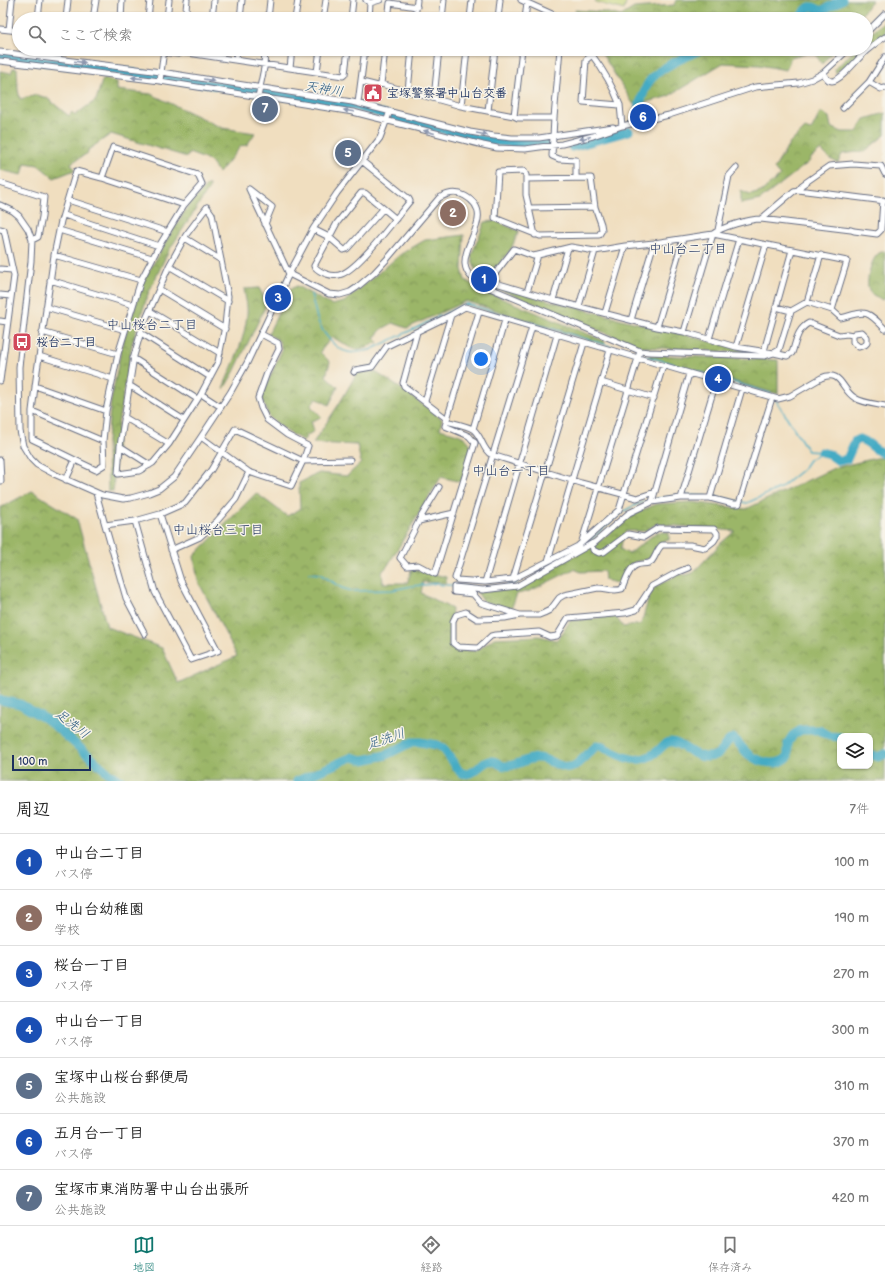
<!DOCTYPE html>
<html lang="ja">
<meta charset="utf-8">
<style>
body{margin:0;font-family:"Balsamiq Sans","Klee One",sans-serif;background:#f6f6f6;color:#222}
.controls{position:absolute;right:12px;bottom:12px;display:grid;overflow:hidden;border-radius:8px;box-shadow:0 1px 3px #0004}
.controls button{width:36px;height:36px;display:grid;place-items:center;padding:0;border:0;border-bottom:1px solid #e0e0e0;background:#fff;color:#222;font:20px sans-serif}
.scale{position:absolute;left:12px;bottom:10px;width:79px;box-sizing:border-box;padding-left:4px;border:2px solid #1b2f5e;border-top:0;font-size:11px;line-height:14px;white-space:nowrap;color:#1b2f5e;-webkit-text-stroke:3px #f7f3e8;paint-order:stroke}
.you{position:absolute;left:481px;top:359px;width:14px;height:14px;margin:-10px;border:3px solid #fff;border-radius:50%;background:#1a73e8;box-shadow:0 0 0 6px #1a73e833}
.badge{display:grid;place-items:center;width:26px;height:26px;border-radius:50%;background:#0f766e;color:#fff;font-size:13px;font-weight:700}
.pin{position:absolute;translate:-50% -50%;border:2px solid #fff;box-shadow:0 1px 4px #0006}
.list{margin:0;padding:0;list-style:none}
h2{display:flex;justify-content:space-between;align-items:center;height:52px;margin:0;padding:0 16px;font-size:17px}
h2 small{font-size:13px;font-weight:400;color:#767676}
.list li{display:grid;grid-template-columns:26px 1fr auto;gap:12px;align-items:center;box-sizing:border-box;height:56px;padding:0 16px;border-top:1px solid #e0e0e0}
.list b{display:block;font-size:15px;white-space:nowrap}
.list p{margin:0;font-size:13px;white-space:nowrap;color:#767676}
.list em{font-size:13px;font-style:normal;color:#767676}
.icon{flex:none;width:22px;height:22px;fill:none;stroke:currentColor;stroke-width:2;stroke-linecap:round;stroke-linejoin:round}
.map{position:relative;flex:none;width:885px;height:781px;overflow:hidden}
.search{position:absolute;background:#fff;box-shadow:0 1px 3px #0004;left:12px;right:12px;top:12px;height:44px;display:flex;align-items:center;gap:10px;box-sizing:border-box;padding:0 14px;border-radius:22px;color:#767676;font-size:15px}
.sheet{height:444px;background:#fff}
nav{display:flex;justify-content:space-around;align-items:center;box-sizing:border-box;height:56px;border-top:1px solid #e0e0e0;background:#fff;font-size:11px;color:#767676}
nav a{display:grid;justify-items:center;gap:2px}
nav .on{color:#0f766e}
.map>svg:first-child{display:block}
.forest{fill:url(#forest-crowns);stroke:#5b7263;fill-rule:evenodd}
.garden{fill:#c4d578;stroke:#70826b}
.lines{fill:none;stroke-linecap:round;stroke-linejoin:round}
.stream{stroke:#44abc4;stroke-width:1.5}
.river{stroke:#44abc4;stroke-width:9}
.minor-casing{stroke:#666c80;stroke-width:7}
.minor{stroke:#fff;stroke-width:5}
.oneway{fill:#8d97ae}
.labels{text-anchor:middle;dominant-baseline:central;stroke-width:3;stroke-linejoin:round;paint-order:stroke}
.poi-label{font-size:12px;font-weight:bold;fill:#1b2f5e;stroke:#f7f3e8;text-anchor:start}
.water-label{font-size:13px;font-style:italic;fill:#295a82;stroke:#f7f3e8}
.neighbourhood-label{font-size:13px;fill:#1b2f5e;stroke:#f7f3e8}
</style>
<div class="map">
<svg width="885" height="781" viewBox="0 0 885 781">
<defs>
<pattern id="forest-crowns" width="20" height="18" patternUnits="userSpaceOnUse"><rect width="20" height="18" fill="#9bb668"/><path d="M2 6a3 3 0 1 1 6 0M12 15a3 3 0 1 1 6 0" fill="none" stroke="#7e9459"/></pattern>
</defs>
<rect width="100%" height="100%" fill="#f7f3e8"/>
<filter id="ink" filterUnits="userSpaceOnUse"><feTurbulence type="fractalNoise" baseFrequency=".025" numOctaves="2"/><feDisplacementMap in="SourceGraphic" scale="8" xChannelSelector="R" yChannelSelector="G"/><feConvolveMatrix kernelMatrix="1 2 1 2 8 2 1 2 1" color-interpolation-filters="sRGB"/></filter>
<filter id="wash" filterUnits="userSpaceOnUse"><feTurbulence type="fractalNoise" baseFrequency=".012" numOctaves="4" result="noise"/><feDisplacementMap in="SourceGraphic" scale="16" xChannelSelector="R" yChannelSelector="G"/><feGaussianBlur stdDeviation="0.9" result="paint"/><feColorMatrix in="noise" values="0 0 0 0 0 0 0 0 0 0 0 0 0 0 0 0 0 1.4 0 .05"/><feComposite in="paint" operator="in"/></filter>
<g filter="url(#wash)">
<rect width="100%" height="100%" fill="#f0debf"/>
<path class="forest" d="M 676,0 L 872,0 L 858,19 L 581,19 L 575,10 L 604,12 L 621,16 L 634,8 L 674,5 Z
M 885,20 L 885,34 L 866,49 L 866,39 Z
M 599,49 L 835,49 L 822,64 L 813,51 L 791,57 L 786,70 L 759,65 L 723,63 L 667,97 L 634,105 Z
M 856,49 L 866,49 L 836,73 L 835,69 Z
M 13,68 L 17,68 L 18,90 L 20,99 L 37,95 L 47,98 L 69,116 L 72,112 L 75,115 L 96,100 L 102,81 L 105,79 L 117,82 L 117,90 L 151,94 L 222,128 L 255,133 L 247,145 L 241,146 L 219,173 L 210,161 L 189,153 L 187,157 L 111,134 L 88,150 L 88,153 L 71,163 L 75,170 L 54,178 L 38,165 L 25,163 L 22,175 L 0,170 L 0,71 L 11,73 Z
M 820,113 L 822,113 L 829,117 L 831,127 L 842,132 L 857,132 L 865,119 L 885,113 L 885,135 L 865,151 L 842,154 L 838,163 L 830,159 L 821,150 L 811,158 L 809,162 L 760,200 L 741,204 L 741,191 L 750,195 L 761,192 L 780,176 L 774,169 L 790,143 L 805,128 L 810,130 L 812,129 Z
M 208,184 L 210,187 L 168,252 L 148,294 L 132,344 L 118,424 L 113,491 L 108,491 L 107,441 L 111,401 L 122,345 L 144,280 L 168,238 L 189,205 Z
M 495,221 L 519,231 L 511,249 L 490,276 L 482,277 L 477,274 L 471,256 L 485,222 Z
M 464,235 L 462,269 L 465,280 L 481,290 L 605,341 L 604,344 L 466,301 L 407,328 L 393,323 L 382,329 L 374,338 L 378,342 C 351,354 356,350 332,337 L 320,352 L 330,362 L 326,376 L 338,387 L 329,405 L 316,398 L 311,406 L 322,417 L 311,421 L 314,431 L 306,436 L 304,441 L 288,432 L 269,417 L 262,398 L 270,377 L 282,350 L 279,341 L 268,334 L 290,289 L 297,286 L 331,305 L 344,302 L 401,254 L 425,240 Z
M 885,251 L 885,298 L 882,300 C 878,297 871,295 869,291 C 865,283 871,258 879,253 C 881,252 883,252 885,251 Z
M 492,286 L 751,352 L 747,353 L 644,347 L 630,343 Z
M 259,288 L 267,303 L 234,372 L 224,389 L 223,388 C 233,364 245,340 247,314 C 248,306 245,297 244,289 Z
M 650,355 L 778,360 L 778,394 L 650,357 Z
M 374,371 L 403,390 L 442,419 L 440,429 C 452,433 470,434 471,449 L 461,482 L 441,477 L 388,565 L 382,572 L 383,583 L 407,583 L 412,569 L 446,577 L 446,583 L 423,582 L 421,593 L 452,609 L 449,647 L 457,650 L 477,651 L 494,638 L 539,636 L 556,640 L 560,637 L 570,621 L 599,618 L 616,617 L 623,627 L 641,624 L 649,597 L 655,587 L 679,574 L 686,575 L 693,573 L 721,543 L 735,531 L 656,524 L 645,531 L 625,531 L 620,549 L 629,554 L 657,532 L 669,532 L 669,540 C 658,541 655,550 649,559 L 634,562 L 629,567 L 620,584 L 605,580 L 604,571 L 581,572 L 574,569 L 530,591 L 517,594 L 511,609 L 483,601 L 477,592 L 518,588 L 600,541 L 633,514 L 657,504 L 691,502 L 746,509 L 834,468 L 876,458 L 885,458 L 885,781 L 0,781 L 0,508 L 32,491 L 77,519 L 107,627 L 162,648 L 178,683 L 237,656 L 198,581 L 194,556 L 256,493 L 287,516 L 300,509 L 299,483 L 319,473 L 347,476 L 361,463 L 357,445 L 313,443 L 339,404 L 357,373 ZM 840,736 L 870,736 L 870,766 L 840,766 Z"/>
<path class="garden" d="M 596,0 L 627,0 L 624,10 L 595,2 Z"/>
<g class="lines">
<path class="stream" d="M 311,294 C 313,302 315,310 317,318 C 321,331 335,350 348,352 C 356,354 363,351 370,350 L 466,304 L 637,354
M 641,355 L 667,362 L 771,394
M 776,400 L 808,451 L 821,452
M 683,495 L 707,496
M 713,496 L 747,503 L 780,488 L 802,470 L 809,460 L 821,452
M 655,499 L 677,496
M 586,544 C 605,527 625,504 652,500
M 309,573 L 320,574 L 342,588 L 352,591 L 392,590 L 412,586 L 434,584 L 473,587
M 507,585 L 517,583"/>
<path class="river" d="M 798,19 C 808,10 807,1 821,11 L 842,0
M 0,56 L 156,76
M 166,78 L 353,106 L 482,140 L 513,143 L 548,142
M 636,117 C 639,107 642,95 647,85 C 656,68 686,57 702,49
M 572,147 L 629,131
M 821,452 L 829,454 L 839,461 L 847,459 L 855,441 L 859,439 C 870,441 875,452 885,454
M 0,700 L 20,704 L 49,721 L 111,775 L 122,781
M 870,754 L 878,757 L 885,754
M 297,781 L 352,757 L 363,760 L 368,759 L 386,755 L 412,742 L 420,742 L 437,745 L 443,748 L 460,772 C 472,779 480,763 489,761 C 496,759 500,767 506,766 C 517,766 525,759 536,758 C 550,757 564,774 577,764 C 584,758 590,751 598,745 C 617,753 634,768 655,753 C 661,750 663,743 670,742 C 682,741 697,764 716,755 C 724,751 724,742 733,738 C 739,742 742,749 748,754 C 758,762 777,768 788,757 L 788,743 L 793,735 L 801,730 L 819,730 L 829,736 L 840,737"/>
</g>
</g>
<g filter="url(#ink)">
<g class="lines">
<defs>
<path id="minor" d="M 366,0 L 370,3 L 369,19
M 521,0 L 563,19
M 370,3 L 380,0
M 38,19 L 40,0
M 66,19 L 68,0
M 93,19 L 96,0
M 121,19 L 122,0
M 148,19 L 150,0
M 167,19 L 169,0
M 185,19 L 187,0
M 212,19 L 214,0
M 240,19 L 242,0
M 268,19 L 270,0
M 295,19 L 298,0
M 323,19 L 326,0
M 351,19 L 353,0
M 388,19 L 390,3 L 417,7
M 415,19 L 417,0
M 442,19 L 444,0
M 470,19 L 472,0
M 498,19 L 500,0
M 525,19 L 527,3
M 0,29 L 19,31
M 9,30 L 12,0
M 866,33 L 885,14
M 560,49 L 554,118 L 552,156 L 559,159 L 576,160 L 576,177
M 0,52 L 161,72 L 352,102 L 470,132 L 494,136 L 512,138 L 539,138 L 613,127
M 163,52 L 178,54 L 181,52 L 343,76 L 345,74 L 348,49
M 208,56 L 209,49
M 236,60 L 237,49
M 0,61 L 160,81 L 353,112 L 483,145 L 497,148 L 525,149 L 562,144 L 593,136 L 622,126 L 669,115 L 755,87 L 799,83 L 812,79 L 823,73 L 849,49
M 290,68 L 292,49
M 317,72 L 320,49
M 823,73 C 825,76 827,81 832,81 C 841,81 858,58 865,52 C 871,47 878,41 885,37
M 160,81 L 164,49
M 362,82 L 378,86 L 381,84 L 461,106 L 514,116 L 518,118 L 554,118
M 869,82 L 881,89 L 885,88
M 381,84 L 385,49
M 408,91 L 412,49
M 258,97 L 264,68 L 265,49
M 434,98 L 439,49
M 358,103 L 365,49
M 620,105 C 613,87 604,71 592,55 L 586,60 L 583,102 L 620,105 L 622,126
M 461,106 L 467,49
M 843,108 L 869,82 L 885,57
M 488,111 L 495,49
M 514,116 L 522,49
M 362,161 L 409,199 L 410,201 C 395,219 361,266 342,274 C 333,278 320,273 314,266 L 337,223 L 361,193 L 365,193 L 396,219
M 524,171 L 526,175 L 526,179 L 591,178 L 595,207 L 601,224 L 602,230 L 599,235 L 540,236 L 495,218 L 498,172 Z
M 102,178 L 184,205
M 526,179 L 526,195 L 529,208 L 595,207
M 0,183 L 44,197 L 42,217 L 38,237 L 32,240
M 798,190 L 885,201
M 68,200 L 168,232
M 0,205 L 13,211 L 19,216 L 28,229 L 32,240 L 31,261 L 19,367 L 20,431 L 23,446 L 31,459 L 37,465 L 54,474 L 102,495 L 123,499 L 131,498 L 149,493 L 159,489 L 174,477 L 201,437 L 230,393 L 247,363 L 289,274 L 313,229 L 337,193 L 380,138 L 390,111
M 207,207 L 212,214 L 228,296 L 225,326 L 218,362 L 201,394 L 169,444 L 153,463 L 139,471 L 118,474 L 120,446 L 134,356 L 142,328 L 169,266 L 186,235 Z
M 529,208 L 535,235
M 64,215 L 159,246
M 761,219 L 851,230 L 854,231 L 877,234 L 881,230 L 883,200
M 265,224 L 272,207 L 249,189 L 289,274 L 329,294 L 340,295 L 350,292 L 356,288 L 374,273 L 388,258 L 439,198 C 448,193 456,191 465,196 C 496,213 463,242 465,264 C 466,275 476,282 485,286 L 640,351 L 638,358 L 778,399 L 790,396 L 821,378 C 842,369 841,390 855,398 C 863,403 875,404 885,406
M 0,229 L 4,230 L 14,276 L 0,381
M 313,229 L 329,237 L 344,250 L 347,249 L 383,209
M 59,230 L 152,258
M 718,230 L 729,176 L 736,168
M 185,238 L 221,260
M 54,255 L 141,280
M 169,266 L 228,301
M 0,269 L 12,270
M 50,280 L 133,305
M 489,281 L 553,300 L 657,327 L 684,332 L 736,347 L 774,353 L 779,350 L 791,311
M 487,284 L 514,249 L 533,256 L 538,255
M 159,289 L 225,329
M 527,292 L 538,255 L 571,247 L 595,251 L 625,246 L 654,243 L 713,234 C 721,227 750,219 761,219 L 794,191 L 798,190 L 802,185 L 829,166 L 853,164 L 881,166 L 885,174
M 0,295 L 11,296
M 553,300 L 568,248
M 807,302 L 821,255
M 579,306 L 595,251
M 46,307 L 125,330
M 832,310 L 841,318 C 866,311 866,309 885,329
M 150,311 L 220,353
M 605,313 L 625,246
M 631,320 L 654,243
M 0,321 L 7,322
M 532,327 L 455,578 L 457,580 L 485,582 L 513,579 L 578,546 L 619,510 L 663,366
M 657,327 L 683,239
M 42,332 L 118,354
M 417,332 L 403,383 L 404,386 L 447,419
M 684,332 L 713,234 L 847,261 L 832,310 L 807,302 L 791,311 L 776,307
M 141,333 L 210,377
M 261,334 L 278,343 L 279,349 L 267,373 L 258,398 L 261,408 L 267,420 L 287,435 L 308,446 L 303,461 L 350,460
M 709,339 L 739,239
M 736,347 L 766,245
M 640,351 L 649,352 L 765,356 L 774,353 L 787,356 L 792,353 C 796,342 797,329 809,323 L 839,335 L 847,334 L 853,335 L 855,333 L 862,332 L 867,337 L 867,343 L 865,345 L 859,347 L 853,342 L 853,335
M 764,351 L 792,250
M 39,356 L 113,379
M 133,358 L 197,399
M 354,372 L 355,370 L 372,367 L 387,346 L 451,315 L 465,307 L 638,358 L 582,541
M 601,382 L 654,398
M 129,385 L 184,420
M 35,386 L 106,411
M 201,394 L 221,407
M 425,401 L 451,315
M 32,411 L 103,441
M 124,417 L 169,444
M 446,421 C 453,423 469,426 474,430 C 482,437 483,451 492,455 L 581,483 L 637,498 L 655,492
M 473,429 L 505,320
M 120,446 L 150,465
M 0,460 L 1,481 L 0,481
M 66,480 L 75,460 L 96,470 L 104,465 L 103,441 L 106,411 L 118,354 L 141,280 L 159,246 L 184,205 L 202,184 L 198,175 L 113,147 L 102,178 L 76,171 L 61,221 L 54,255 L 37,371 L 32,411 L 32,439 L 75,460
M 439,487 L 422,515 L 400,558 L 407,566 L 418,565 L 435,574 L 475,443 L 469,436 L 445,426 L 479,312
M 96,493 L 105,525 L 135,521 L 155,592 L 191,660 L 218,651 L 181,581 L 160,514 L 185,503 L 211,470 L 235,429 L 303,461 L 291,486 L 249,472 L 201,437
M 681,498 L 716,382
M 710,498 L 742,389
M 652,502 L 689,374
M 135,521 L 160,514
M 419,521 L 454,513
M 105,525 L 126,598 L 145,634
M 171,550 L 200,537 L 217,521 L 236,499 L 249,472
M 548,561 L 601,382 L 610,350
M 688,568 L 678,572 L 652,586 L 636,610 L 625,613 L 568,618 L 557,636 L 550,637 L 539,632 L 495,635 L 491,636 L 478,648 L 458,647 L 453,643 L 453,621 L 456,615 L 466,612 L 477,619 L 481,619 L 505,618 L 520,615 L 539,615 L 544,613 L 550,610 L 559,598 L 564,595 L 598,588 C 607,588 613,592 622,589 C 625,582 629,567 637,565 C 642,563 648,565 652,561 C 656,556 657,549 662,545 L 690,545 L 705,548 L 714,541 L 717,536 L 717,533 L 714,529 L 658,528 L 644,537 L 628,534 L 604,552 L 599,553 L 593,550 L 592,545 L 629,513 L 652,502 L 681,498 L 710,498 L 733,504 L 739,504 L 772,398
M 513,579 L 584,343
M 485,582 L 557,335
M 520,615 L 481,603 L 473,594 L 454,592 L 454,587 L 483,590 L 517,586 L 593,543"/>
</defs>
<use href="#minor" class="minor-casing"/>
<use href="#minor" class="minor"/>
</g>
<defs><path id="oneway-solid" d="M-6-.8H1V-3.2L6.5 0L1 3.2V.8H-6Z"/></defs>
<g class="oneway">
<use href="#oneway-solid" transform="translate(80 62) rotate(7)"/>
<use href="#oneway-solid" transform="translate(137 78) rotate(-173)"/>
<use href="#oneway-solid" transform="translate(209 80) rotate(9)"/>
<use href="#oneway-solid" transform="translate(349 111) rotate(-170)"/>
<use href="#oneway-solid" transform="translate(429 132) rotate(-165)"/>
<use href="#oneway-solid" transform="translate(482 134) rotate(10)"/>
<use href="#oneway-solid" transform="translate(585 138) rotate(166)"/>
</g>
</g>
<defs>
<symbol id="civic-square" viewBox="-11 -11 22 22"><rect x="-9" y="-9" width="18" height="18" rx="4" fill="#d1495b" stroke="#f7f3e8"/><path d="M-.6-6.5H3V-4.5H.6V-3L4-1V1h2V6H-6V1h2V-1L-.6-3ZM-1.2 2.5V6h2.4V2.5Z" fill="#fff"/></symbol>
<symbol id="bus-square" viewBox="-11 -11 22 22"><rect x="-9" y="-9" width="18" height="18" rx="4" fill="#d1495b" stroke="#f7f3e8"/><path d="M-5-6H5V4H4V6H2V4H-2V6H-4V4H-5ZM-3.5-4V0h7V-4ZM-3.5 1.2v1.5H-2V1.2ZM2 1.2v1.5H3.5V1.2Z" fill="#fff"/></symbol>
</defs>
<g fill-rule="evenodd">
<use href="#civic-square" x="362" y="82" width="22" height="22"/>
<use href="#bus-square" x="11" y="331" width="22" height="22"/>
</g>
<g class="labels">
<g class="poi-label">
<text x="387" y="93">宝塚警察署中山台交番</text>
<text x="36" y="342">桜台二丁目</text>
</g>
<g class="water-label">
<text transform="translate(324 89) rotate(9)">天神川</text>
<text transform="translate(72 724) rotate(38)">足洗川</text>
<text transform="translate(386 739) rotate(-19)">足洗川</text>
</g>
<g class="neighbourhood-label">
<text x="688" y="249">中山台二丁目</text>
<text x="152" y="325">中山桜台二丁目</text>
<text x="511" y="471">中山台一丁目</text>
<text x="218" y="530">中山桜台三丁目</text>
</g>
</g>
</svg>
<div class="controls">
<button><svg class="icon" aria-label="layers" viewBox="0 0 24 24"><path d="M12 4l9 5-9 5-9-5zM3 14l9 5 9-5"/></svg></button>
</div>
<div class="scale">100 m</div>
<div class="you"></div>
<div class="pin badge" style="left:484px;top:279px;background:#1a4fb4">1</div>
<div class="pin badge" style="left:453px;top:213px;background:#8d6e63">2</div>
<div class="pin badge" style="left:278px;top:298px;background:#1a4fb4">3</div>
<div class="pin badge" style="left:718px;top:379px;background:#1a4fb4">4</div>
<div class="pin badge" style="left:348px;top:153px;background:#5c6f8a">5</div>
<div class="pin badge" style="left:643px;top:117px;background:#1a4fb4">6</div>
<div class="pin badge" style="left:265px;top:109px;background:#5c6f8a">7</div>
<div class="search"><svg class="icon" aria-label="search" viewBox="0 0 24 24"><circle cx="10" cy="10" r="6"/><path d="M15 15l6 6"/></svg>ここで検索</div>
</div>
<section class="sheet">
<h2>周辺<small>7件</small></h2>
<ul class="list">
<li><span class="badge" style="background:#1a4fb4">1</span><div><b>中山台二丁目</b><p>バス停</p></div><em>100 m</em></li>
<li><span class="badge" style="background:#8d6e63">2</span><div><b>中山台幼稚園</b><p>学校</p></div><em>190 m</em></li>
<li><span class="badge" style="background:#1a4fb4">3</span><div><b>桜台一丁目</b><p>バス停</p></div><em>270 m</em></li>
<li><span class="badge" style="background:#1a4fb4">4</span><div><b>中山台一丁目</b><p>バス停</p></div><em>300 m</em></li>
<li><span class="badge" style="background:#5c6f8a">5</span><div><b>宝塚中山桜台郵便局</b><p>公共施設</p></div><em>310 m</em></li>
<li><span class="badge" style="background:#1a4fb4">6</span><div><b>五月台一丁目</b><p>バス停</p></div><em>370 m</em></li>
<li><span class="badge" style="background:#5c6f8a">7</span><div><b>宝塚市東消防署中山台出張所</b><p>公共施設</p></div><em>420 m</em></li>
</ul>
</section>
<nav>
<a class="on"><svg class="icon" aria-label="map" viewBox="0 0 24 24"><path d="M3 6l6-2 6 2 6-2v14l-6 2-6-2-6 2zM9 4v14M15 6v14"/></svg>地図</a>
<a><svg class="icon" aria-label="directions" viewBox="0 0 24 24"><path d="M12 3l9 9-9 9-9-9zM9 14v-3h6M13 9l2 2-2 2"/></svg>経路</a>
<a><svg class="icon" aria-label="saved" viewBox="0 0 24 24"><path d="M7 4h10v16l-5-4-5 4z"/></svg>保存済み</a>
</nav>
